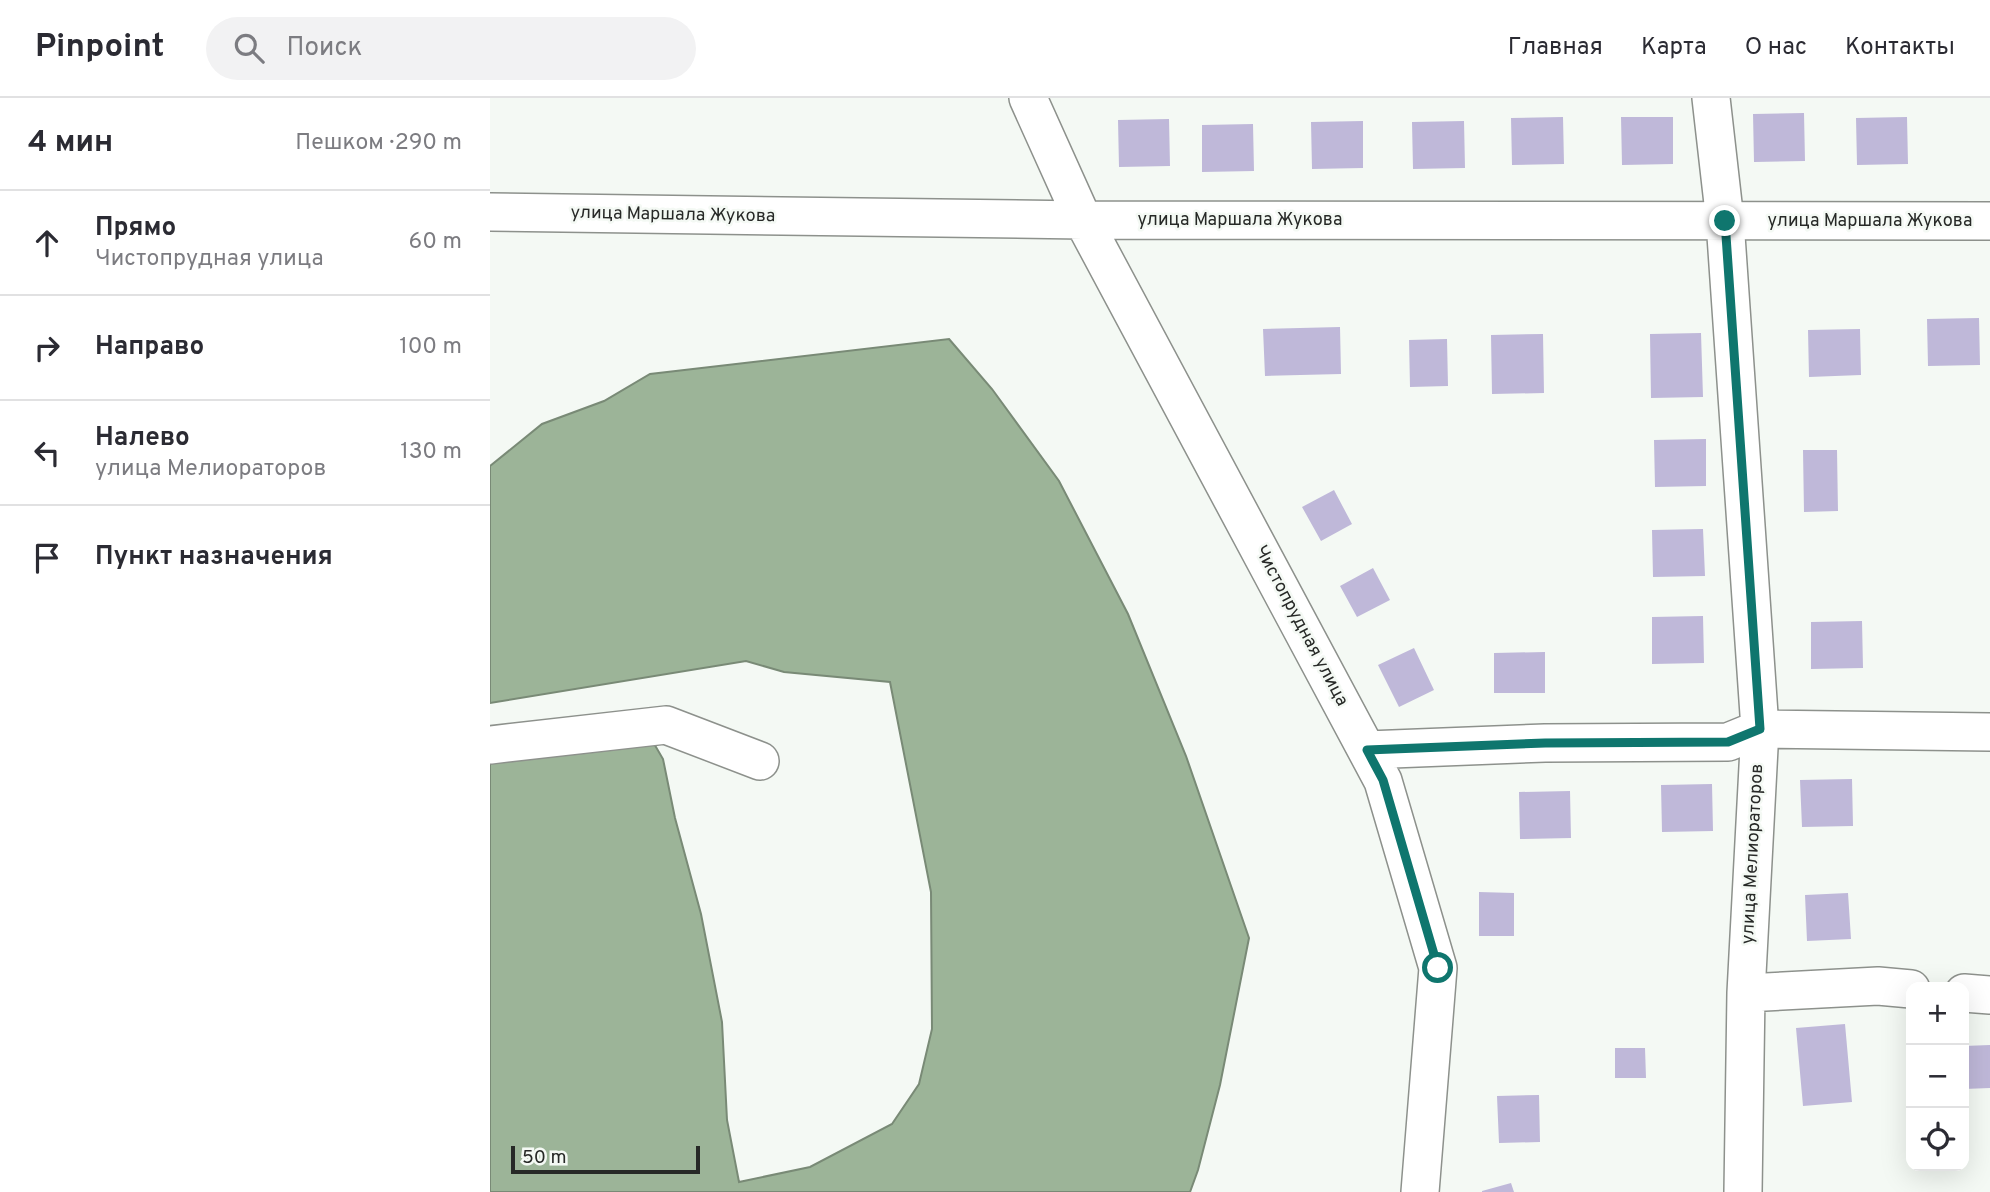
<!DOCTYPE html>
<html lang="ru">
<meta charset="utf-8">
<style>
body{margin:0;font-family:Overpass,sans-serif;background:#f2f2f3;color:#2b2b33}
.controls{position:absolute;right:21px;bottom:21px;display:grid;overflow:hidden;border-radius:14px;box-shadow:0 7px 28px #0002}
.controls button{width:63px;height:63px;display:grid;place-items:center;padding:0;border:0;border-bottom:2px solid #e1e1e2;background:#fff;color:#2b2b33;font:35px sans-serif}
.scale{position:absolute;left:21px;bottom:18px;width:189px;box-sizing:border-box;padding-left:7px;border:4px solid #272927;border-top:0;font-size:19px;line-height:24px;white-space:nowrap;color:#272927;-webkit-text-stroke:5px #f4f9f4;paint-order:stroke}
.stop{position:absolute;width:21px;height:21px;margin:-16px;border:5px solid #0f766e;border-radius:50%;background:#fff}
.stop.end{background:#0f766e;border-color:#fff;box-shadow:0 2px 7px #0008}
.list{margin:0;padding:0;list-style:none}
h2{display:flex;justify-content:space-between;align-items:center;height:91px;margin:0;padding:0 28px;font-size:30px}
h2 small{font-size:23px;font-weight:400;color:#7c7c81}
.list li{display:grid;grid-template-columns:46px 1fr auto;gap:21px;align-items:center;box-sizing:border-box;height:105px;padding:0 28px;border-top:2px solid #e1e1e2}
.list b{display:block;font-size:26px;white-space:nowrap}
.list p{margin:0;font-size:23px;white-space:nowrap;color:#7c7c81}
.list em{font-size:23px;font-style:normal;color:#7c7c81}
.icon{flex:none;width:38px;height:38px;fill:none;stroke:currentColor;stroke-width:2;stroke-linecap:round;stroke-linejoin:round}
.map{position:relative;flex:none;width:1500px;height:1094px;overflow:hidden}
header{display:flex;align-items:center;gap:42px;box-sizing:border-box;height:98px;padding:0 35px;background:#fff;border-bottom:2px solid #e1e1e2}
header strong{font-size:33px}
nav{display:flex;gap:38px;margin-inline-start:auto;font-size:24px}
.search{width:490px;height:63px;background:#f2f2f3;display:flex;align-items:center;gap:18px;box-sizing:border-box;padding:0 24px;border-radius:38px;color:#7c7c81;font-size:26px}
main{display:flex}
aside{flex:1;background:#fff}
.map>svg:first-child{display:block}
.water{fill:#9cb498;stroke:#798a76;stroke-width:2}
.building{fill:#bfb8d9}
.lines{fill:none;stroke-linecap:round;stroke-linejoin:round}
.minor-casing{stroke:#8d918c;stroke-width:40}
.minor{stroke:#fff;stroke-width:37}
.route{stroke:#0f766e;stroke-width:9}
.labels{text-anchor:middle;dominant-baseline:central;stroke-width:5;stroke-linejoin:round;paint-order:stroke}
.street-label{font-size:18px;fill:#272927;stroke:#f4f9f4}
</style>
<header>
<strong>Pinpoint</strong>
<div class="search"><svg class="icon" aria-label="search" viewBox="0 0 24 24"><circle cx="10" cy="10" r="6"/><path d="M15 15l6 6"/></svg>Поиск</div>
<nav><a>Главная</a><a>Карта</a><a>О нас</a><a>Контакты</a></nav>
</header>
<main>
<aside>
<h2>4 мин<small>Пешком · 290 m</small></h2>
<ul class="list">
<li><svg class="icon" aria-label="ahead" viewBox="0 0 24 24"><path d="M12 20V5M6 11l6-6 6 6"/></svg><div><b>Прямо</b><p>Чистопрудная улица</p></div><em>60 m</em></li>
<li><svg class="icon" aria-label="right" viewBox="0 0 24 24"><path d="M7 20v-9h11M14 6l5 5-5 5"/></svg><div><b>Направо</b></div><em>100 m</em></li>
<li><svg class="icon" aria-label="left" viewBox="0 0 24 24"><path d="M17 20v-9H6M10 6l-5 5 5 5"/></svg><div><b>Налево</b><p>улица Мелиораторов</p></div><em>130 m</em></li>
<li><svg class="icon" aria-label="arrive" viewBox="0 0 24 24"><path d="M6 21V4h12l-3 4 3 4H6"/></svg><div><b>Пункт назначения</b></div></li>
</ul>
</aside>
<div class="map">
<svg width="1500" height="1094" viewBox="0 0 1500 1094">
<rect width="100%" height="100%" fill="#f4f9f4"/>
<path class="water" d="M 459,241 L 502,291 L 569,383 L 638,516 L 696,658 L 759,840 L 730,987 L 708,1072 L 700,1094 L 0,1094 L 0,660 L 159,637 L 173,661 L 185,720 L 211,816 L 232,924 L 237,1022 L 249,1084 L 320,1069 L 402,1026 L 429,986 L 442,931 L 441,794 L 400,584 L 294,574 L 256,563 L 0,605 L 0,368 L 52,326 L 114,303 L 160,276 Z"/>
<path class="building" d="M 1314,15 L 1315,63 L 1264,64 L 1263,16 Z
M 1073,19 L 1074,66 L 1022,67 L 1021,20 Z
M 1131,19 L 1183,19 L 1183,66 L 1132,67 Z
M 1417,19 L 1418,66 L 1367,67 L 1366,20 Z
M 679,21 L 680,68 L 629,69 L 628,22 Z
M 873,23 L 873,70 L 822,71 L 821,24 Z
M 974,23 L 975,70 L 923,71 L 922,24 Z
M 763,26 L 764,73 L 712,74 L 712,27 Z
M 1489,220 L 1490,267 L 1438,268 L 1437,221 Z
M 850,229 L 851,276 L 775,278 L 773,231 Z
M 1370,231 L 1371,277 L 1319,279 L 1318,232 Z
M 1211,235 L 1213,299 L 1161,300 L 1160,236 Z
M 1053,236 L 1054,295 L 1002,296 L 1001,237 Z
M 957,241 L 958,288 L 920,289 L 919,242 Z
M 1216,341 L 1216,388 L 1165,389 L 1164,342 Z
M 1313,352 L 1347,352 L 1348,413 L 1314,414 Z
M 844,392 L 862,426 L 831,443 L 812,409 Z
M 1213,431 L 1215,478 L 1163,479 L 1162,432 Z
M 883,470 L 900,502 L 867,519 L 850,488 Z
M 1213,518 L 1214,565 L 1162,566 L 1162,519 Z
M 1372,523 L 1373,570 L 1321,571 L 1321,524 Z
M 924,550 L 944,592 L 909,609 L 888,567 Z
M 1055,554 L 1055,595 L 1004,595 L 1004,555 Z
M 1362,681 L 1363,728 L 1312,729 L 1310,682 Z
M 1222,686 L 1223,733 L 1172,734 L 1171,687 Z
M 1080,693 L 1081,740 L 1030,741 L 1029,694 Z
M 989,794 L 1024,795 L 1024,838 L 989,838 Z
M 1358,795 L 1361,841 L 1317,843 L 1315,797 Z
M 1355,926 L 1362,1004 L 1313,1008 L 1306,930 Z
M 1500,947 L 1500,990 L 1474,991 L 1474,948 Z
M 1125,950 L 1155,950 L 1156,980 L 1125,980 Z
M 1049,997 L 1050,1044 L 1009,1045 L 1007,998 Z
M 1021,1085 L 1024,1094 L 992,1094 L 992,1093 Z"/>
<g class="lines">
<defs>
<path id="minor" d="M 538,0 L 593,122 L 893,683 L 948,870 L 930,1094
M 1221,0 L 1235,123 L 1270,631 L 1256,895 L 1253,1094
M 0,114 L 593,122 L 1500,123
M 0,647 L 176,627 L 270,663
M 877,652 L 1055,645 L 1238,644 L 1270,631 L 1500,634
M 1256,895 L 1388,888 L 1421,891
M 1474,895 L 1500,897"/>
</defs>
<use href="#minor" class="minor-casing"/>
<use href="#minor" class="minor"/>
</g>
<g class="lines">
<path class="route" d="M 948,870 L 893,682 L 877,652 L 1055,645 L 1238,644 L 1270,631 L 1235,123"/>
</g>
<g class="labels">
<g class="street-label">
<text transform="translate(183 117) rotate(1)">улица Маршала Жукова</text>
<text x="750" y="122">улица Маршала Жукова</text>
<text x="1380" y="123">улица Маршала Жукова</text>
<text transform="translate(811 528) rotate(62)">Чистопрудная улица</text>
<text transform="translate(1263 756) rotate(-87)">улица Мелиораторов</text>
</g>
</g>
</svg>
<div class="controls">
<button>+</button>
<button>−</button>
<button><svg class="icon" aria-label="locate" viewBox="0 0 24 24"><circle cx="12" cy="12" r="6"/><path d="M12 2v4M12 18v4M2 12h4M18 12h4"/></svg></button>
</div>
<div class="scale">50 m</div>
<div class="stop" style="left:948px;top:870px"></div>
<div class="stop end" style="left:1235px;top:123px"></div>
</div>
</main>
